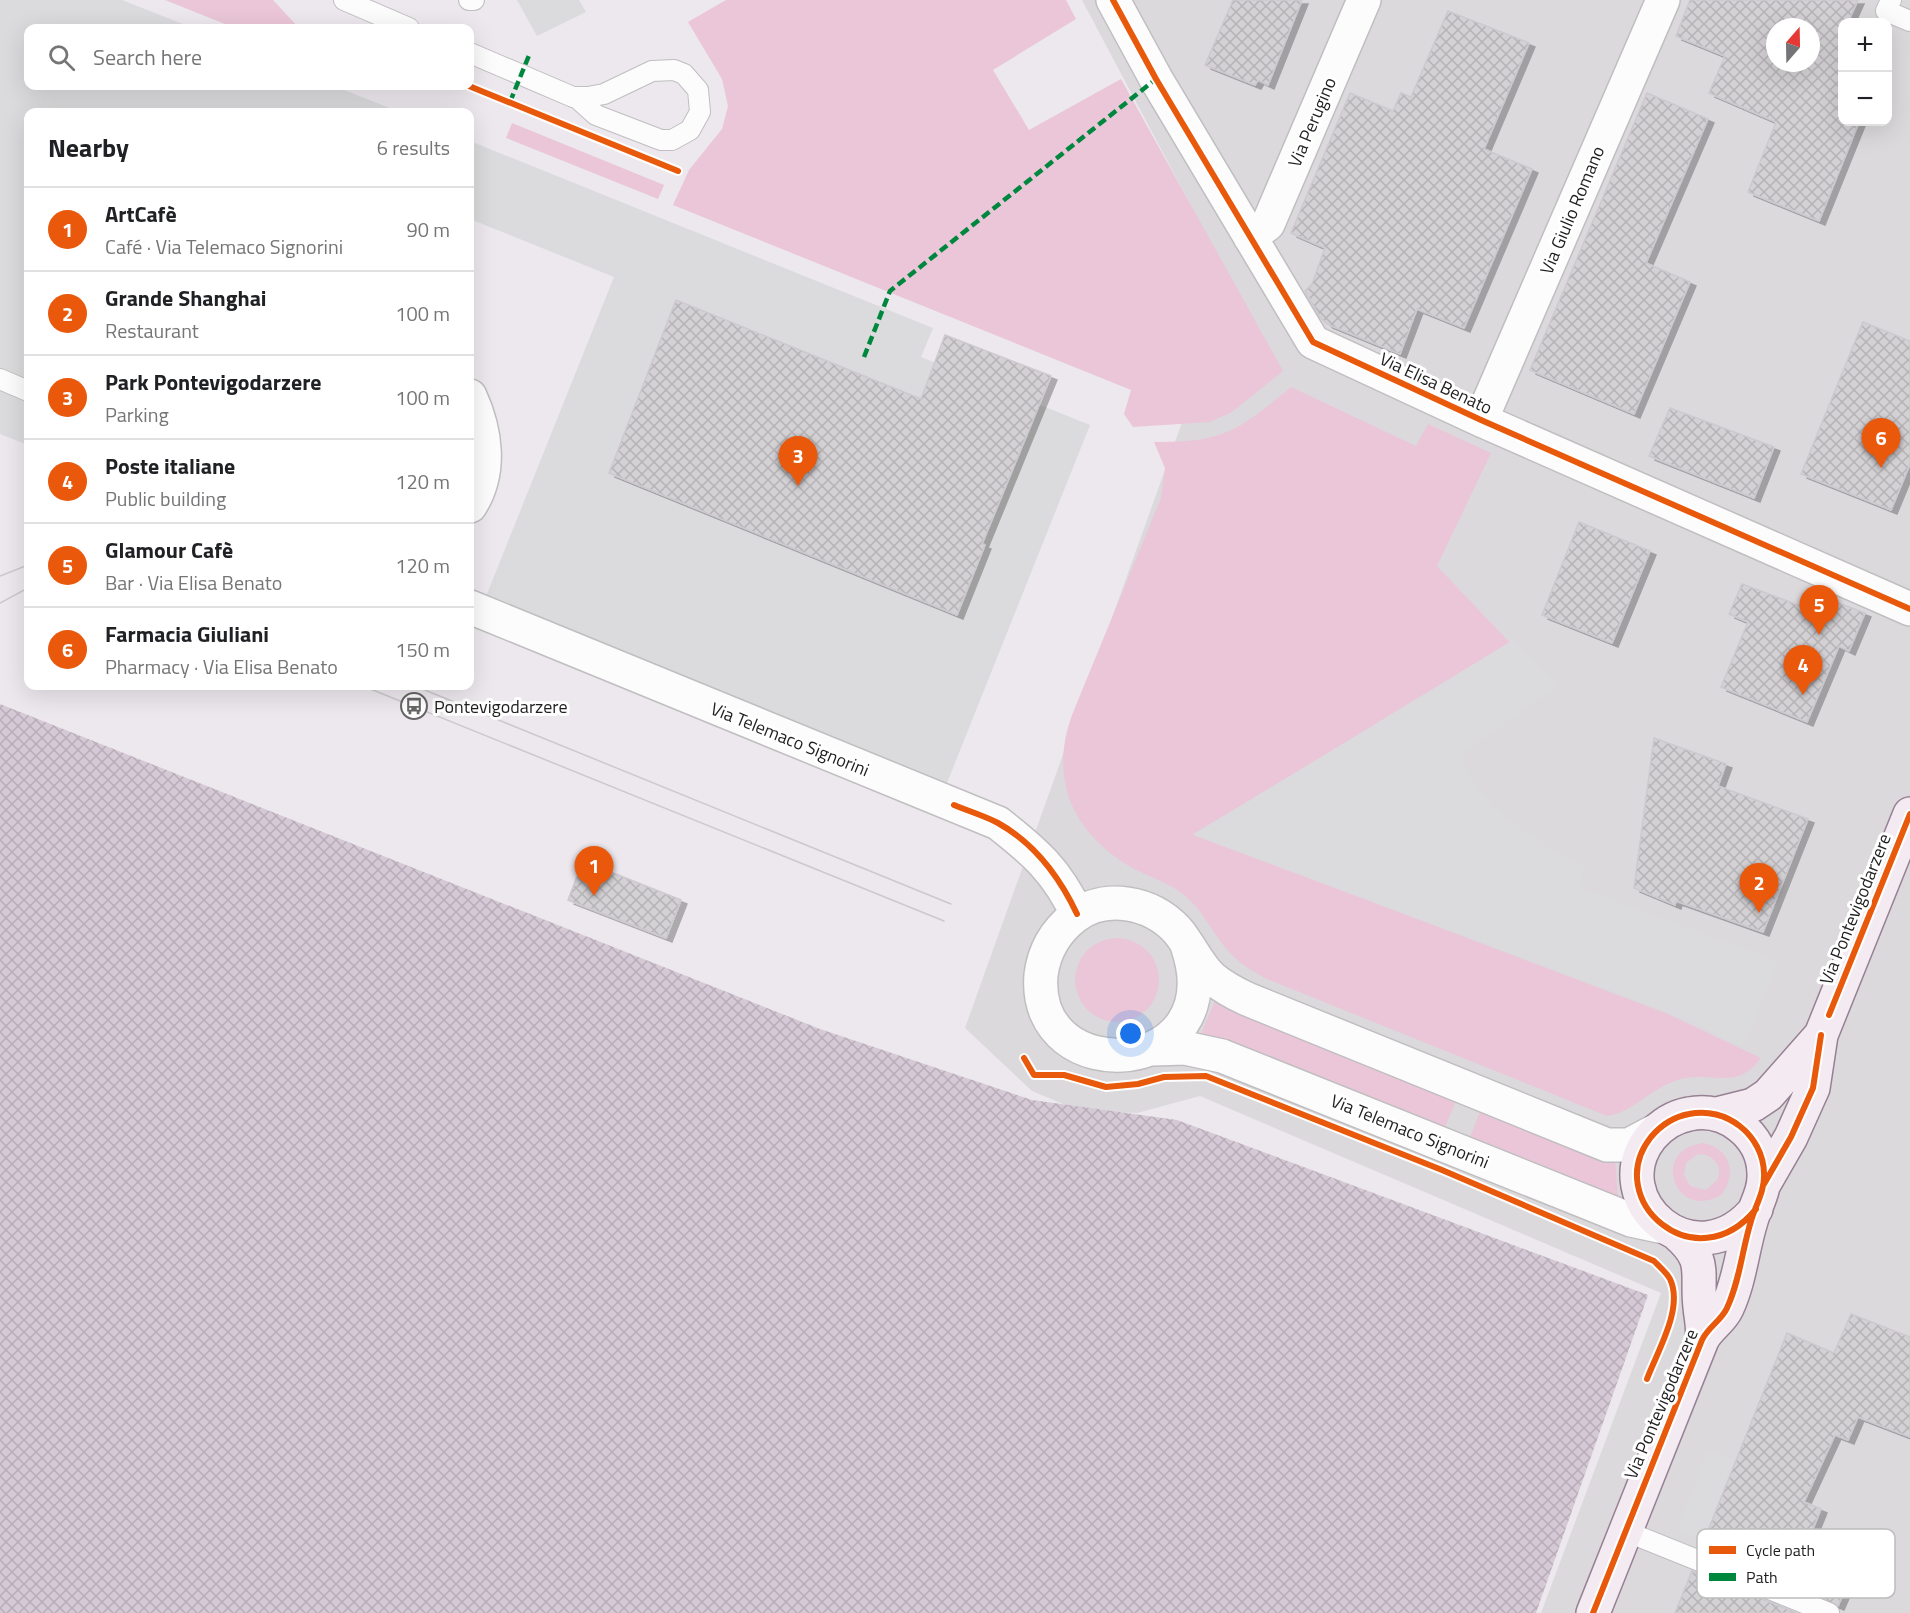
<!DOCTYPE html>
<meta charset="utf-8">
<style>
body{margin:0;font-family:"Titillium Web",sans-serif;background:#f2f2f2;color:#202124}
.controls{position:absolute;right:18px;top:18px;display:grid;overflow:hidden;border-radius:12px;box-shadow:0 6px 24px #0002}
.controls button{width:54px;height:54px;display:grid;place-items:center;padding:0;border:0;border-bottom:2px solid #e0e0e0;background:#fff;color:#202124;font:30px sans-serif}
.compass{position:absolute;left:1766px;top:18px;width:54px;height:54px;border-radius:50%;background:#fff;box-shadow:0 6px 24px #0002;rotate:20deg}
.you{position:absolute;left:1131px;top:1034px;width:21px;height:21px;margin:-15px;border:4px solid #fff;border-radius:50%;background:#1a73e8;box-shadow:0 0 0 9px #1a73e833}
.badge{display:grid;place-items:center;width:39px;height:39px;border-radius:50%;background:#ea580c;color:#fff;font-size:20px;font-weight:700}
.pin{position:absolute;translate:-50% -50px;filter:drop-shadow(0 2px 3px #0008)}
.pin::after{content:'';position:absolute;top:32px;width:21px;height:18px;background:inherit;clip-path:polygon(0 0,100% 0,50% 100%)}
.list{margin:0;padding:0;list-style:none}
h2{display:flex;justify-content:space-between;align-items:center;height:78px;margin:0;padding:0 24px;font-size:26px}
h2 small{font-size:20px;font-weight:400;color:#757577}
.list li{display:grid;grid-template-columns:39px 1fr auto;gap:18px;align-items:center;box-sizing:border-box;height:84px;padding:0 24px;border-top:2px solid #e0e0e0}
.list b{display:block;font-size:22px;white-space:nowrap}
.list p{margin:0;font-size:20px;white-space:nowrap;color:#757577}
.list em{font-size:20px;font-style:normal;color:#757577}
.icon{flex:none;width:33px;height:33px;fill:none;stroke:currentColor;stroke-width:2;stroke-linecap:round;stroke-linejoin:round}
.map{position:relative;flex:none;width:1910px;height:1613px;overflow:hidden}
.search{position:absolute;background:#fff;box-shadow:0 6px 24px #0002;left:24px;top:24px;width:450px;height:66px;display:flex;align-items:center;gap:15px;box-sizing:border-box;padding:0 21px;border-radius:12px;color:#757577;font-size:22px}
.panel{position:absolute;background:#fff;box-shadow:0 6px 24px #0002;left:24px;top:108px;width:450px;height:582px;border-radius:12px}
.map>svg:first-child{display:block}
.residential{fill:#dbd9dc;fill-rule:evenodd}
.construction{fill:url(#construction-cross-hatch)}
.grass{fill:#eac6d8;fill-rule:evenodd}
.parking{fill:#dbdadc}
.building{fill:url(#building-cross-hatch);stroke:#cdc9d0;stroke-width:1.5;fill-rule:evenodd;filter:url(#shadow)}
.lines{fill:none;stroke-linecap:round;stroke-linejoin:round}
.lane-casing{stroke:#c0bec0;stroke-width:22}
.street-casing{stroke:#c0bec0;stroke-width:36}
.secondary-casing{stroke:#978094;stroke-width:36}
.lane{stroke:#fcfcfc;stroke-width:20}
.street{stroke:#fcfcfc;stroke-width:33}
.secondary{stroke:#f4ebf2;stroke-width:33}
.tram{stroke:#cbcacb;stroke-width:1.5}
.quiet{stroke:#00873e;stroke-width:4.5;stroke-dasharray:9 4.5;stroke-linecap:butt}
.cycleway-casing{stroke:#fff;stroke-width:10}
.cycleway{stroke:#e8590c;stroke-width:6}
.labels{text-anchor:middle;dominant-baseline:central;stroke-width:6;stroke-linejoin:round;paint-order:stroke}
.street-label{font-size:18px;fill:#1f1f1f;stroke:#fff}
.poi-label{font-size:18px;fill:#1f1f1f;stroke:#fff;text-anchor:start}
.key{fill:#fff;stroke:#bcbcbc;stroke-width:1.5}
.key-label{font-size:16px;fill:#1f1f1f}
</style>
<div class="map">
<svg width="1910" height="1613" viewBox="0 0 1910 1613">
<defs>
<pattern id="construction-cross-hatch" width="8" height="8" patternUnits="userSpaceOnUse" patternTransform="scale(1.5)"><rect width="8" height="8" fill="#d6c9d6"/><path d="M0 0l8 8M0 8l8-8" fill="none" stroke="#b7acb7"/></pattern>
<pattern id="building-cross-hatch" width="8" height="8" patternUnits="userSpaceOnUse" patternTransform="scale(1.5)"><rect width="8" height="8" fill="#d4d1d5"/><path d="M0 0l8 8M0 8l8-8" fill="none" stroke="#b6b3b6"/></pattern>
<filter id="shadow"><feDropShadow dx="6" dy="4" stdDeviation="0" flood-color="#0004"/></filter>
</defs>
<rect width="100%" height="100%" fill="#ece8ed"/>
<path class="residential" d="M 1082,0 L 1910,0 L 1910,1613 L 1541,1613 L 1661,1293 L 1200,1096 L 1137,1113 L 1080,1111 L 1032,1091 L 965,1028 L 1232,283 ZM 1842,22 L 1888,22 L 1888,122 L 1842,122 ZM 1775,27 L 1811,27 L 1811,63 L 1775,63 Z"/>
<path class="construction" d="M 0,704 L 820,1029 L 1032,1100 L 1177,1120 L 1648,1295 L 1536,1613 L 0,1613 Z"/>
<path class="grass" d="M 165,0 L 273,0 L 299,28 L 235,28 Z
M 726,0 L 1066,0 L 1076,19 L 993,70 L 1029,130 L 1121,79 L 1283,371 L 1232,412 L 1210,422 L 1133,427 L 1124,414 L 1131,390 L 673,205 L 689,170 L 722,129 L 728,106 L 722,79 L 688,22 Z
M 512,123 L 664,185 L 658,199 L 506,138 Z
M 1291,387 L 1416,446 L 1428,424 L 1491,453 L 1437,566 L 1511,644 L 1193,834 L 1668,1014 L 1761,1058 C 1737,1091 1714,1071 1681,1079 C 1653,1086 1631,1114 1607,1116 L 1267,979 C 1249,970 1233,959 1221,942 C 1209,926 1201,909 1185,896 C 1170,882 1147,877 1129,866 C 1072,831 1049,779 1072,715 L 1161,498 L 1165,468 L 1154,442 C 1224,443 1239,430 1291,387 Z
M1075 980a42 42 0 1 1 84 0a42 42 0 1 1-84 0Z
M 1216,998 L 1458,1096 L 1443,1132 L 1201,1034 Z
M 1482,1107 L 1615,1161 L 1618,1197 L 1468,1142 Z
M 1703,1143 C 1730,1148 1738,1174 1721,1195 C 1674,1222 1650,1149 1703,1143 ZM 1702,1154 C 1715,1157 1722,1166 1718,1179 L 1706,1190 L 1690,1186 L 1684,1175 L 1686,1163 L 1696,1155 Z"/>
<path class="parking" d="M 0,0 L 122,0 L 193,28 L 28,28 L 28,86 L 334,86 L 400,112 L 28,112 L 28,445 L 0,434 Z
M 517,0 L 579,0 L 586,12 L 537,36 Z
M 470,141 L 933,328 L 921,357 L 1090,425 L 947,783 L 485,599 L 614,277 L 470,219 Z
M 1513,640 L 1559,685 L 1463,753 L 1465,770 L 1493,807 L 1528,834 L 1584,868 L 1580,888 L 1778,961 L 1744,1047 L 1673,1014 L 1193,835 Z
M 1708,1450 L 1734,1460 L 1704,1540 L 1677,1530 Z"/>
<path class="building" d="M 1233,0 L 1302,0 L 1268,85 L 1258,80 L 1255,85 L 1205,65 Z
M 1690,0 L 1858,0 L 1848,22 L 1842,22 L 1842,122 L 1859,122 L 1819,221 L 1748,192 L 1776,122 L 1709,93 L 1725,56 L 1676,36 ZM 1775,27 L 1811,27 L 1811,63 L 1775,63 Z
M 1448,11 L 1529,43 L 1484,149 L 1532,169 L 1464,328 L 1417,309 L 1400,354 L 1327,324 L 1320,317 L 1305,291 L 1312,284 L 1325,248 L 1291,233 L 1350,93 L 1393,111 L 1401,93 L 1411,97 Z
M 1647,93 L 1708,119 L 1646,263 L 1690,282 L 1634,414 L 1530,370 Z
M 676,300 L 921,399 L 945,335 L 1051,376 L 982,544 L 985,545 L 957,615 L 609,473 Z
M 1863,322 L 1910,341 L 1910,464 L 1891,510 L 1801,474 Z
M 1670,408 L 1774,447 L 1754,498 L 1649,456 Z
M 1579,522 L 1650,551 L 1612,643 L 1542,615 Z
M 1742,584 L 1827,616 L 1833,601 L 1865,613 L 1849,651 L 1839,646 L 1807,722 L 1721,687 L 1748,622 L 1729,614 Z
M 1654,738 L 1726,764 L 1718,786 L 1808,819 L 1763,932 L 1676,901 L 1675,905 L 1634,888 Z
M 583,861 L 681,900 L 666,938 L 568,900 Z
M 1851,1314 L 1910,1337 L 1910,1437 L 1858,1417 L 1848,1440 L 1835,1435 L 1804,1502 L 1821,1509 L 1806,1546 L 1856,1565 L 1838,1606 L 1701,1548 L 1787,1333 L 1834,1353 Z
M 1692,1571 L 1797,1613 L 1675,1613 Z"/>
<g class="lines">
<defs>
<path id="lane" d="M 344,0 L 409,28
M 469,0 L 474,0
M 1891,0 L 1886,11 L 1910,21
M 470,53 L 573,97 L 577,98 L 596,115 L 661,140 L 672,140 L 690,130 L 700,112 L 698,90 L 684,74 L 674,70 L 652,71 L 604,94 L 588,97 L 573,97
M 0,379 L 28,391
M 1625,1531 L 1829,1613"/>
<path id="street" d="M 1113,0 L 1156,79 L 1313,342 L 1481,420 L 1910,609
M 1250,237 L 1268,224 L 1364,0
M 470,396 C 486,431 492,472 470,506
M 1481,420 L 1663,0
M 470,607 L 998,823 C 1035,852 1057,871 1077,914
M 1187,945 C 1234,1080 1031,1092 1041,975 C 1044,951 1055,932 1074,917 C 1105,893 1151,902 1177,930 C 1190,945 1197,964 1212,978 C 1223,987 1234,993 1247,999 L 1607,1145 L 1629,1145 L 1657,1130
M 1153,1049 L 1185,1048 L 1222,1056 L 1631,1220 L 1664,1227"/>
<path id="secondary" d="M 1717,1114 L 1753,1105 L 1768,1095 L 1821,1035
M 1764,1184 L 1791,1137 L 1813,1088 L 1821,1035 L 1910,814
M 1676,1233 C 1708,1261 1696,1271 1700,1307 C 1701,1319 1704,1327 1702,1340
M 1593,1613 L 1702,1340 C 1708,1327 1721,1321 1727,1308 C 1740,1280 1742,1250 1751,1221 C 1756,1204 1765,1191 1764,1173 C 1763,1135 1726,1106 1689,1114 C 1673,1117 1661,1125 1651,1137 C 1601,1200 1696,1283 1756,1209"/>
</defs>
<use href="#lane" class="lane-casing"/>
<use href="#street" class="street-casing"/>
<use href="#secondary" class="secondary-casing"/>
<use href="#lane" class="lane"/>
<use href="#street" class="street"/>
<use href="#secondary" class="secondary"/>
<path class="tram" d="M 0,576 L 28,565
M 0,603 L 28,588
M 363,686 L 944,921
M 415,686 L 951,904"/>
<path class="quiet" d="M 510,102 L 530,53
M 864,357 L 890,291 L 1156,79"/>
<defs>
<path id="cycleway" d="M 1113,0 L 1156,79 L 1313,342 L 1481,420 L 1910,609
M 469,86 L 678,171
M 954,805 C 968,811 985,816 998,823 C 1034,843 1060,878 1077,914
M 1829,1015 L 1910,814
M 1024,1058 L 1034,1075 L 1064,1075 L 1106,1087 L 1138,1084 L 1164,1077 L 1206,1076 L 1442,1170 L 1654,1261 C 1659,1266 1667,1273 1670,1279 C 1684,1308 1657,1352 1647,1379
M 1764,1184 L 1791,1137 L 1813,1088 L 1821,1035
M 1593,1613 L 1702,1340 C 1708,1327 1721,1321 1727,1308 C 1740,1280 1742,1250 1751,1221 C 1756,1204 1765,1191 1764,1173 C 1763,1135 1726,1106 1689,1114 C 1673,1117 1661,1125 1651,1137 C 1601,1200 1696,1283 1756,1209"/>
</defs>
<use href="#cycleway" class="cycleway-casing"/>
<use href="#cycleway" class="cycleway"/>
</g>
<defs>
<symbol id="bus-ring" viewBox="-11 -11 22 22"><circle r="9.5" fill="#fff" stroke="#676567" stroke-width="1.5"/><path d="M-5-6H5V4H4V6H2V4H-2V6H-4V4H-5ZM-3.5-4V0h7V-4ZM-3.5 1.2v1.5H-2V1.2ZM2 1.2v1.5H3.5V1.2Z" fill="#676567"/></symbol>
</defs>
<g fill-rule="evenodd">
<use href="#bus-ring" x="399" y="691" width="30" height="30"/>
</g>
<g class="labels">
<g class="street-label">
<text transform="translate(1312 122) rotate(-67)">Via Perugino</text>
<text transform="translate(1572 210) rotate(-67)">Via Giulio Romano</text>
<text transform="translate(1436 383) rotate(25)">Via Elisa Benato</text>
<text transform="translate(790 739) rotate(22)">Via Telemaco Signorini</text>
<text transform="translate(1855 909) rotate(-68)">Via Pontevigodarzere</text>
<text transform="translate(1410 1131) rotate(22)">Via Telemaco Signorini</text>
<text transform="translate(1661 1404) rotate(-67)">Via Pontevigodarzere</text>
</g>
<g class="poi-label">
<text x="434" y="706">Pontevigodarzere</text>
</g>
</g>
<rect x="1697" y="1529" width="198" height="69" rx="9" class="key"/>
<rect x="1709" y="1546" width="27" height="8" fill="#e8590c"/>
<rect x="1709" y="1573" width="27" height="8" fill="#00873e"/>
<g class="key-label">
<text x="1746" y="1556">Cycle path</text>
<text x="1746" y="1583">Path</text>
</g>
</svg>
<div class="controls">
<button>+</button>
<button>−</button>
</div>
<svg class="compass" viewBox="-18 -18 36 36"><path d="M0-13l5 13h-10z" fill="#e53935"/><path d="M0 13l5-13h-10z" fill="#757577"/></svg>
<div class="you"></div>
<div class="pin badge" style="left:594px;top:896px">1</div>
<div class="pin badge" style="left:1759px;top:913px">2</div>
<div class="pin badge" style="left:798px;top:486px">3</div>
<div class="pin badge" style="left:1803px;top:695px">4</div>
<div class="pin badge" style="left:1819px;top:635px">5</div>
<div class="pin badge" style="left:1881px;top:468px">6</div>
<div class="search"><svg class="icon" aria-label="search" viewBox="0 0 24 24"><circle cx="10" cy="10" r="6"/><path d="M15 15l6 6"/></svg>Search here</div>
<section class="panel">
<h2>Nearby<small>6 results</small></h2>
<ul class="list">
<li><span class="badge">1</span><div><b>ArtCafè</b><p>Café · Via Telemaco Signorini</p></div><em>90 m</em></li>
<li><span class="badge">2</span><div><b>Grande Shanghai</b><p>Restaurant</p></div><em>100 m</em></li>
<li><span class="badge">3</span><div><b>Park Pontevigodarzere</b><p>Parking</p></div><em>100 m</em></li>
<li><span class="badge">4</span><div><b>Poste italiane</b><p>Public building</p></div><em>120 m</em></li>
<li><span class="badge">5</span><div><b>Glamour Cafè</b><p>Bar · Via Elisa Benato</p></div><em>120 m</em></li>
<li><span class="badge">6</span><div><b>Farmacia Giuliani</b><p>Pharmacy · Via Elisa Benato</p></div><em>150 m</em></li>
</ul>
</section>
</div>
